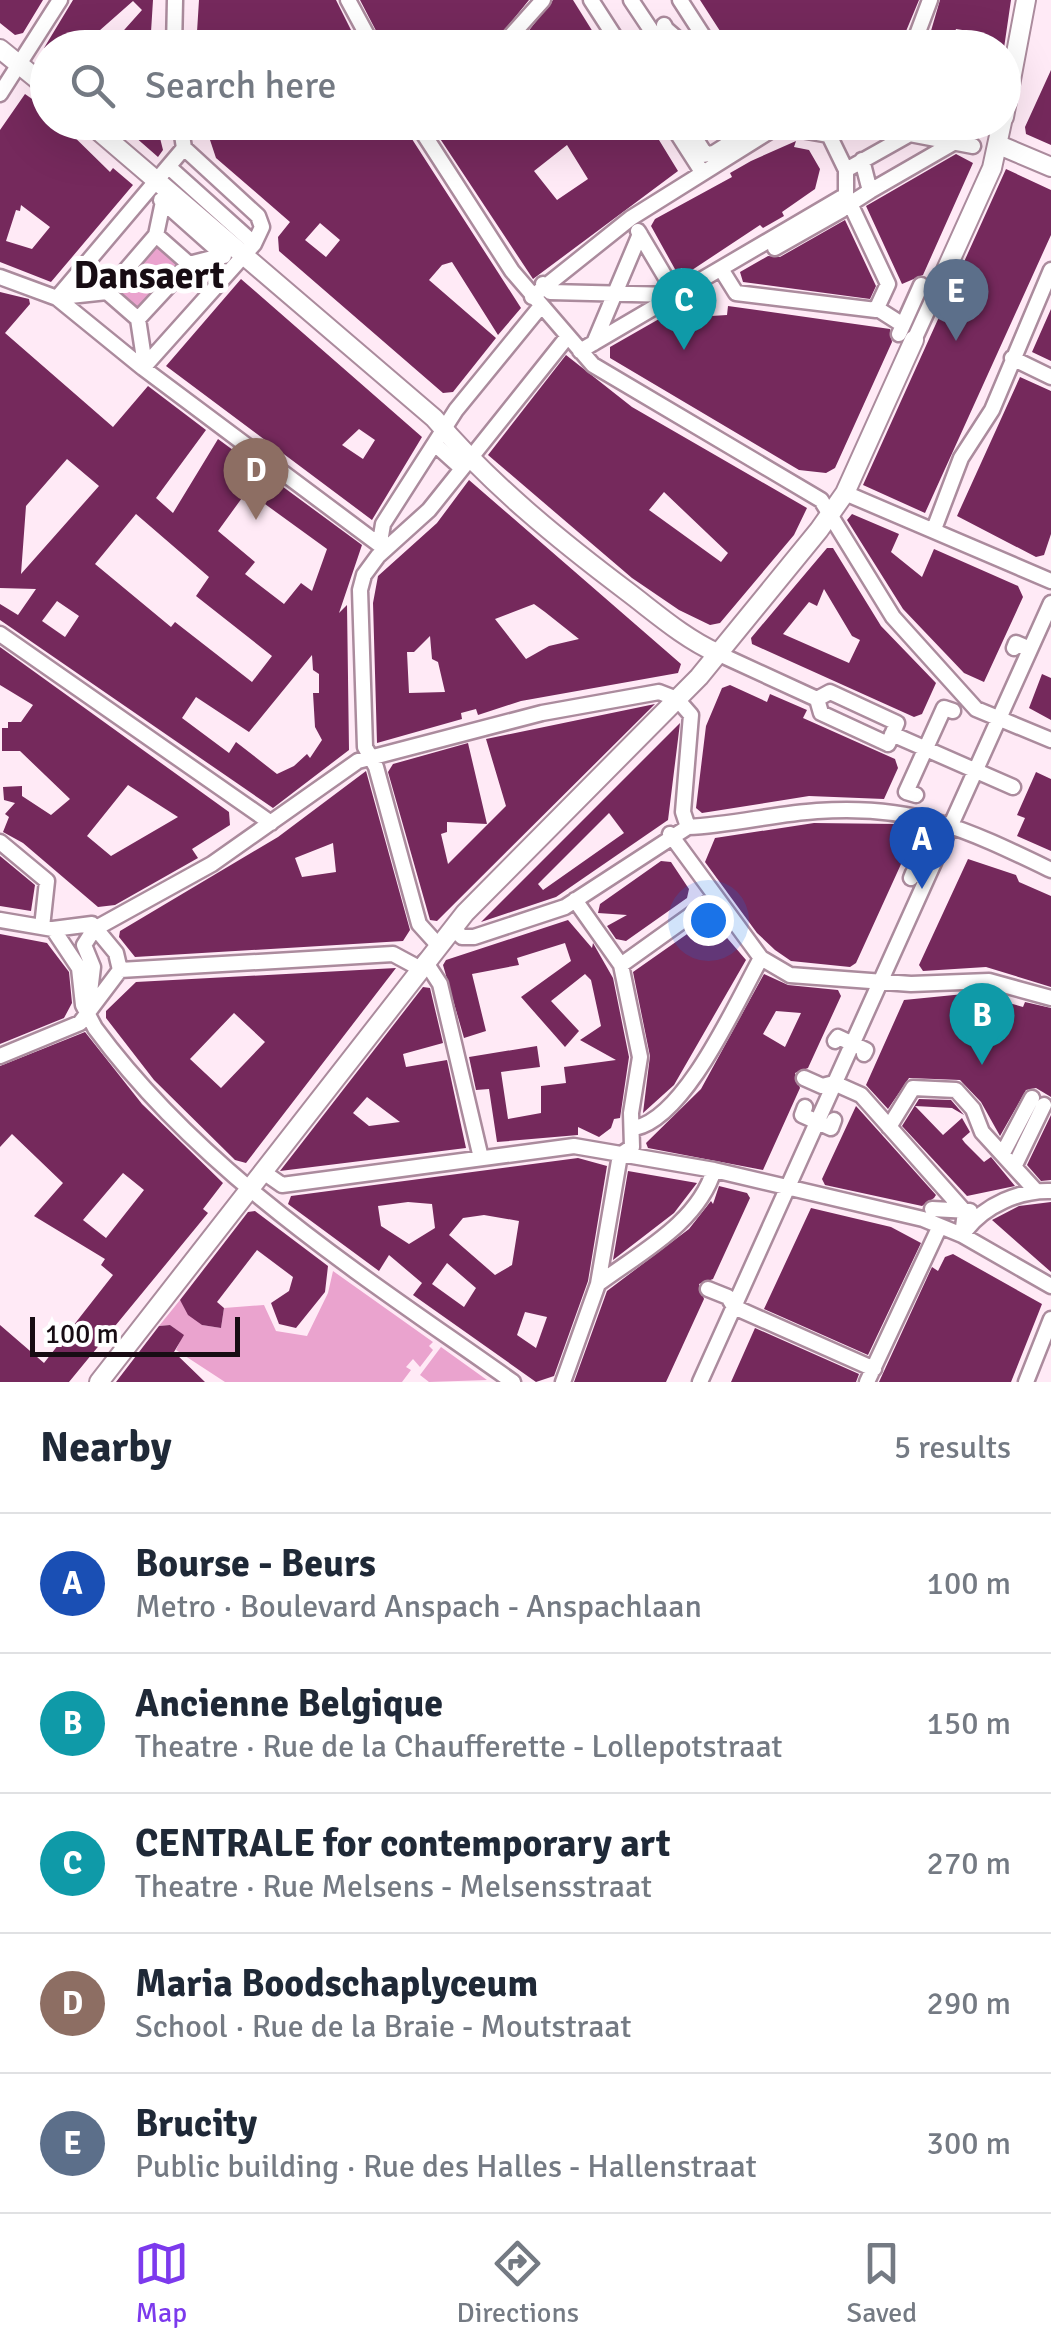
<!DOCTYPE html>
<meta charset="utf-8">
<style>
body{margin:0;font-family:Signika,sans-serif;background:#f2f2f3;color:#1f2937}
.scale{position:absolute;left:30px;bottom:25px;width:210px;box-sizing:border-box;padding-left:10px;border:5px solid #170c13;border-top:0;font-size:28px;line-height:35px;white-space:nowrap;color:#170c13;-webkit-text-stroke:8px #fff;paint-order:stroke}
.you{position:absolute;left:708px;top:920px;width:35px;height:35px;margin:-25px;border:8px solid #fff;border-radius:50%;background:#1a73e8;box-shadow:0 0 0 15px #1a73e833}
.badge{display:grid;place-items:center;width:65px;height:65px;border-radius:50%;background:#7c3aed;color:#fff;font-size:32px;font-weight:700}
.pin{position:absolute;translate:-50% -82px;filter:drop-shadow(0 2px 5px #0008)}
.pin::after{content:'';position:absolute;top:52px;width:35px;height:30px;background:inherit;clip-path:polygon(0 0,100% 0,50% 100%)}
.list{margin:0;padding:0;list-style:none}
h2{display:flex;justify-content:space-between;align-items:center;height:130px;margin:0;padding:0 40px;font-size:42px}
h2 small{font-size:32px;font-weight:400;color:#747a83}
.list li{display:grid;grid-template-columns:65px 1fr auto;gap:30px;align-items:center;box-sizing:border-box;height:140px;padding:0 40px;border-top:2px solid #e0e1e3}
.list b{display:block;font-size:38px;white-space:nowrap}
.list p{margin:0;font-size:32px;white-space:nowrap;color:#747a83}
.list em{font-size:32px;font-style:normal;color:#747a83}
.icon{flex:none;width:55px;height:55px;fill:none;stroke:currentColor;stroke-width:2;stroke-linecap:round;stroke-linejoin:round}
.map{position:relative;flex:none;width:1051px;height:1382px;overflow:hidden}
.search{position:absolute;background:#fff;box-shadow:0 10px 40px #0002;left:30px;right:30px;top:30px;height:110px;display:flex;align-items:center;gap:25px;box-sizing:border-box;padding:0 35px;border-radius:55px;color:#747a83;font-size:38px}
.sheet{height:830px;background:#fff}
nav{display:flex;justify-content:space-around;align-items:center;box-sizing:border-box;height:140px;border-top:2px solid #e0e1e3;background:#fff;font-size:28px;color:#747a83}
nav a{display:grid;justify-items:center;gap:5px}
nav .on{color:#7c3aed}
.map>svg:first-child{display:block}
.green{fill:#eaa3ce}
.building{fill:#75295c;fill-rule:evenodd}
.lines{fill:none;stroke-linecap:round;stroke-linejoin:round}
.street-casing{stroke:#ab8b9d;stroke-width:19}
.secondary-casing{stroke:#ab8b9d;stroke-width:22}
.street{stroke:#fff;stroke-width:14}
.secondary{stroke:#fff;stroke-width:18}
.labels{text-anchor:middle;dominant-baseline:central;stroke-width:10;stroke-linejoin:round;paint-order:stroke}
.neighbourhood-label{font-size:38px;font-weight:bold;fill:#170c13;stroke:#fff}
</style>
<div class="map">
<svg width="1051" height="1382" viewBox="0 0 1051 1382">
<rect width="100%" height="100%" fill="#ffeaf6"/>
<path class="green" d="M 154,241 L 183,266 L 139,317 L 109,292 Z
M 333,1271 L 433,1342 L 429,1346 L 433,1350 L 420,1367 L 413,1359 L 406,1367 L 411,1370 L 402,1382 L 225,1382 L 176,1350 L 183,1335 L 170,1325 L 159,1326 L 180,1300 L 202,1325 L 221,1328 L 224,1308 L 264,1305 L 276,1331 L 307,1336 L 328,1293 Z
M 441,1347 L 487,1380 L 429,1382 L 420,1375 Z"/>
<path class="building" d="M 0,0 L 43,0 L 23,33 L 15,35 L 0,23 Z
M 73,0 L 153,0 L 150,48 L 108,48 L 142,10 L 133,1 L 82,46 L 44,48 Z
M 199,0 L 336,0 L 360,48 L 196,48 Z
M 360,0 L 529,0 L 490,48 L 385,48 Z
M 553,0 L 573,0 L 603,48 L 515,48 Z
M 700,0 L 919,0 L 899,48 L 731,48 Z
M 940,0 L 1011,0 L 1004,48 L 973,48 L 975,32 L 956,29 L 950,48 L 926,48 Z
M 1051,70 L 1051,145 L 1026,134 L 1025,127 Z
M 25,94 L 48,110 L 48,122 L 59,122 L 110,172 L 113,168 L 133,185 L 51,282 L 0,262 L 0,130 ZM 21,205 L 50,227 L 32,249 L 6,241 L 16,210 L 20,211 Z
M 118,122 L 156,122 L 163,150 L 158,157 Z
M 204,122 L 401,122 L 521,308 L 498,335 L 452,262 L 442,265 L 429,280 L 496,338 L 453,392 L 443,393 L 279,251 L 278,237 L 290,222 L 216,158 ZM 320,223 L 340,240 L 326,257 L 305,240 Z
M 429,122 L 532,122 L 539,132 L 551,122 L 648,122 L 678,171 L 533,279 ZM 567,145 L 588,179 L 557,200 L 534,171 Z
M 796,141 L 794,147 L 809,150 L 820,169 L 815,189 L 782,212 L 784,216 L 763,228 L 760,225 L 686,274 L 682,268 L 676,271 L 651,226 L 655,219 L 732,177 L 730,173 L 751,161 Z
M 956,154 L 973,163 L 923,275 L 902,284 L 866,206 Z
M 1006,169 L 1051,190 L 1051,235 L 925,513 L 863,485 Z
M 845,220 L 876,286 L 870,299 L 743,282 L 740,272 L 768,256 L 780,257 Z
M 241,279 L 422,437 L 372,520 L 166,366 ZM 359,429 L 375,440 L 363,459 L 342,445 Z
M 0,292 L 29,299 L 30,304 L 5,333 L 113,427 L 148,386 L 206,430 L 156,498 L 173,513 L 218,439 L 362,545 L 339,613 L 347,605 L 349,750 L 273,808 L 0,620 L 0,604 L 18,615 L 36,589 L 0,588 ZM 67,459 L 99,486 L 21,574 L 26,506 ZM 247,491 L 327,549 L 312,591 L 301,583 L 284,604 L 245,574 L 255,562 L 218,531 ZM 136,514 L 209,577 L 196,596 L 272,656 L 252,682 L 175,622 L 171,627 L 95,564 ZM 57,601 L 79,616 L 65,637 L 42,621 ZM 312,655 L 313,670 L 319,674 L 319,693 L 313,693 L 315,727 L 322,740 L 310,758 L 307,754 L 294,766 L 277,774 L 236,742 L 229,753 L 182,718 L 196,697 L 249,732 Z
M 699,306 L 711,316 L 727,315 L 728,306 L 890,329 L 892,342 L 835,468 L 826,473 L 799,470 L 610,358 L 610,347 L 666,315 L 676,321 L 689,319 Z
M 1051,309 L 1051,361 L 1032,352 Z
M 566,355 L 632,407 L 807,508 L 794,535 L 720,623 L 710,625 L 679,610 L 632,578 L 488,455 ZM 664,492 L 728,553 L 721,562 L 649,510 Z
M 1020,377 L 1051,391 L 1051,534 L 1044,555 L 1036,557 L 957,516 Z
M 469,480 L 681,664 L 678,673 L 521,701 L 478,715 L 476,709 L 461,713 L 462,719 L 377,743 L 373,603 L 378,576 L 437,523 ZM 534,604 L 545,612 L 579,639 L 549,646 L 526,659 L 495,619 ZM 430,636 L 432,659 L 438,662 L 445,692 L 409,693 L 407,652 L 414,652 Z
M 852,514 L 899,534 L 891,552 L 922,577 L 934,549 L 1018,586 L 1023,597 L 984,682 L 964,673 L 903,609 L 847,520 Z
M 827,548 L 833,548 L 881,626 L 936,683 L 922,714 L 914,717 L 752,644 L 751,638 ZM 824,589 L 852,636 L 860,640 L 849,663 L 783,634 L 809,602 L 817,606 Z
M 0,647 L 229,812 L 230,825 L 192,849 L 198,858 L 115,905 L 98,907 L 23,843 L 3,832 L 9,817 L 5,814 L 15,803 L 4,800 L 3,787 L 22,786 L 22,796 L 51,815 L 70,799 L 20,751 L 2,751 L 2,728 L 8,728 L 8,722 L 21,722 L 33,705 L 0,685 ZM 128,785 L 178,817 L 111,856 L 87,836 Z
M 1042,674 L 1051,678 L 1051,720 L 1029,708 Z
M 730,685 L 767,702 L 770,694 L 807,710 L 803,718 L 895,759 L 898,768 L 884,799 L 809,796 L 702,813 L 696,808 L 706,726 L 722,688 Z
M 655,704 L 437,921 L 430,920 L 388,772 L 393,764 L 468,743 L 487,824 L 447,822 L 447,832 L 441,834 L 448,864 L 506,806 L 486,739 Z
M 680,723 L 668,820 L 556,897 L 481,922 ZM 609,813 L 624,833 L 543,890 L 538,884 Z
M 366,771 L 410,930 L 403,941 L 135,957 L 119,937 L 120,931 L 278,837 ZM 333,843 L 336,872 L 302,877 L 295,858 Z
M 1036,772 L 1051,779 L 1051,851 L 1017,836 L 1025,818 L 1017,815 Z
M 814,823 L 896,824 L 917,829 L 856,963 L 850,967 L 791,961 L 775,950 L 757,933 L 705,862 L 715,838 Z
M 0,856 L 35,885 L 31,911 L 0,906 Z
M 968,859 L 1016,875 L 1019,882 L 1051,896 L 1051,987 L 986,967 L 923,971 L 919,965 Z
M 661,861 L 671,862 L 689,889 L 687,898 L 626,941 L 616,939 L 607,926 L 627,915 L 598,913 L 600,904 Z
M 710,918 L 746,960 L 674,1085 L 643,1113 L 650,1056 L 633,972 Z
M 568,920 L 592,948 L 593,943 L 613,978 L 629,1057 L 620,1118 L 614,1119 L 611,1128 L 599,1137 L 578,1127 L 578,1135 L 497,1142 L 489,1089 L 476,1090 L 469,1057 L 537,1046 L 540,1067 L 501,1072 L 508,1119 L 541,1113 L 541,1086 L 566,1083 L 564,1067 L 616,1060 L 580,1040 L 601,1026 L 591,980 L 585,974 L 551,1001 L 579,1031 L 565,1047 L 521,997 L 571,961 L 565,943 L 517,958 L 519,965 L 472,974 L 486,1031 L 464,1038 L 443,965 L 446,960 Z
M 0,934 L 47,943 L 69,972 L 72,1003 L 64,1018 L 0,1044 Z
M 396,968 L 246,1163 L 235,1160 L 154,1080 L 106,1018 L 106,1011 L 136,982 ZM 234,1013 L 265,1042 L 221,1088 L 190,1059 Z
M 764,974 L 788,985 L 838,990 L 841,996 L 808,1068 L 795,1073 L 800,1088 L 763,1170 L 648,1148 L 646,1143 L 701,1089 ZM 776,1011 L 801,1013 L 785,1047 L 763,1034 Z
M 423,987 L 430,988 L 443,1043 L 403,1054 L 406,1067 L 447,1060 L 466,1148 L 280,1171 ZM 367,1097 L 400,1122 L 369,1126 L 353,1113 Z
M 974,993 L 1023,1007 L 1025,1002 L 1051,1008 L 1051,1097 L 1036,1088 L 1026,1090 L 1000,1136 L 981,1102 L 960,1080 L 909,1078 L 888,1109 L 866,1085 L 904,1000 Z
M 85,1032 L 142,1104 L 223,1183 L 203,1209 L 208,1213 L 69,1382 L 0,1382 L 0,1325 L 44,1363 L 113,1275 L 101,1265 L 105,1259 L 34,1216 L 63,1183 L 12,1134 L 0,1147 L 0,1066 ZM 123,1173 L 144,1190 L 106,1238 L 83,1220 Z
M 919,1099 L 951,1100 L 964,1115 L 952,1108 L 915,1106 L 943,1135 L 962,1118 L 970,1132 L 962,1139 L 965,1143 L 984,1162 L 991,1157 L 1015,1186 L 967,1196 L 902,1126 Z
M 856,1106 L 936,1195 L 934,1198 L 922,1206 L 825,1185 L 822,1179 Z
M 1051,1115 L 1051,1180 L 1041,1181 L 1027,1165 Z
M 578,1158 L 607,1166 L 588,1281 L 554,1376 L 536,1382 L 413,1295 L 422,1283 L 389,1255 L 379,1271 L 288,1204 L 291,1196 ZM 408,1202 L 432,1204 L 435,1228 L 409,1244 L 381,1226 L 378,1206 ZM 484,1215 L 519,1221 L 512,1265 L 495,1275 L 449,1235 L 463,1218 ZM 447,1263 L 476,1288 L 464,1307 L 432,1284 ZM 525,1312 L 547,1317 L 536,1348 L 517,1335 Z
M 628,1171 L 697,1183 L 674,1213 L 613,1260 Z
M 719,1186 L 747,1193 L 750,1198 L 713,1279 L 699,1284 L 704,1299 L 666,1382 L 574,1382 L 607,1291 L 689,1229 L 711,1201 L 713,1204 Z
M 1051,1202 L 1051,1272 L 992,1220 L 1019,1206 Z
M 811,1208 L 891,1227 L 921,1243 L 868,1355 L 764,1309 Z
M 255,1211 L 328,1266 L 325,1292 L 296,1328 L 279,1324 L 271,1303 L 289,1291 L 293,1277 L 257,1250 L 217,1302 L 224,1308 L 221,1328 L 202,1325 L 188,1315 L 180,1300 L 248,1212 Z
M 953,1254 L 1042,1304 L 1011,1382 L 879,1382 L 932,1267 L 938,1271 L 945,1257 Z
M 170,1325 L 184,1335 L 174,1352 L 205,1382 L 116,1382 L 159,1326 Z
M 755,1328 L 859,1374 L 856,1382 L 731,1382 Z"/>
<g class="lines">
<defs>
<path id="street" d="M 348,0 L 374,48
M 591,0 L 622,48
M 631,0 L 655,36
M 680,0 L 711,48
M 666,29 L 688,48
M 643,39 L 645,42 L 666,29 L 664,25
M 174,48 L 175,0
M 500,48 L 543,0
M 912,48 L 930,0
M 0,94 L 60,0
M 180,122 L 184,148
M 416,122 L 512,271 L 593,365 L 821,500 L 893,617 L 976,709 L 1051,740
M 670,122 L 702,172
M 685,122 L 704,152
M 736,122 L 744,134 L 755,128
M 811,122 L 814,122
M 893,122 L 900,139
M 959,122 L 1002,125
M 696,156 L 714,153 L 744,134
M 170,168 L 250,240
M 846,170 L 910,134 L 973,146
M 870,191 L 955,142
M 161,200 L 224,256
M 856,200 L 870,191 L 862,160
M 638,231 L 676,295
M 156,235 L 189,264
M 775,248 L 842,210
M 721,269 L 736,293 L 876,310 L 888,284 L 846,195 L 846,170 L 829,135
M 0,277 L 57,298 L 143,368 L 385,549
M 543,284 L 550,292 L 673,295
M 70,296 L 107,292
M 532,297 L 631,218 L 778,126 L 829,135 L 861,122
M 57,298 L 184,148 L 258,216 L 262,227 L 254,244 L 143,368
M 881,311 L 903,325
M 138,319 L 189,264 L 220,256 L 225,251
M 899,334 L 921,285
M 914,340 L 936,292
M 594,343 L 640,234
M 580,351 L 846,195
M 143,352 L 138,319 L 107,292 L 156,235 L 164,197
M 1012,358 L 1051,377
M 437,446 L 457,464
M 845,493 L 1051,581
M 934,529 L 961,458 L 992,410 L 1051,270
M 380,542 L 383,524 L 456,410 L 541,306
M 0,634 L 271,823
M 1014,648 L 1016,643 L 1030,649
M 717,653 L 817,699
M 830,692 L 897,723 L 888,744 L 821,713 L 817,699 Z
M 892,734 L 1013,787
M 916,795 L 906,792 L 944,708 L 953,711
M 688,827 C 731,825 774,814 817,811 C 915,804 966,829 1051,870
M 670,834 L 761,958 L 790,975 L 911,984 L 989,981 L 1051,998
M 0,842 L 47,881 L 42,927
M 911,878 L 913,873 L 927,878
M 0,920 L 53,929 L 92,924 L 116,953 L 120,970 L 80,1023 L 0,1056
M 98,927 L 212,864 L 358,761 L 542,713 L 659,692 L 677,699 L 691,715 L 683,812 L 688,827 L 565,907 L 474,937 L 462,937 L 453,928
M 53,929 L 79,968 L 83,1005 L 95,1028 C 204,1176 365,1277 513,1382
M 438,945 L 419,924 L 376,767 L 365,747 L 360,590 L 364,575 L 378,556 L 429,510 L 568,336
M 425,961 L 440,984 L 481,1158
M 621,965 L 716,897
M 120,970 L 393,954 L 419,968
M 89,1001 L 93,967 L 84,945 L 93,931
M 835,1041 L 838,1037 L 866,1050 L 864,1054
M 804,1078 L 822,1086 L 834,1083
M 834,1083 L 861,1095 L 965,1212 L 962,1235
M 805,1107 L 802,1115 L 831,1128 L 834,1120
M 889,1127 L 913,1088 L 956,1090 L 973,1109 L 982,1132 L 1036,1191
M 635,1128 C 686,1117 736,1003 761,958
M 1003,1153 L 1032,1098
M 1015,1165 L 1044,1105
M 262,1171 L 282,1185 L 574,1146 L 714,1170 L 923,1219 L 962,1235 L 1051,1286
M 932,1209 L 970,1211
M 966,1230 C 985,1205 1020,1190 1051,1191
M 598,1284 C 641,1252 698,1223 714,1170
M 708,1289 L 728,1297 L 734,1307 L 874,1369
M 563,1382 L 598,1284 L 620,1155 L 632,1147 L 631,1113 L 640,1057 L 621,965 L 575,900
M 700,1382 L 1051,603
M 867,1382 L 940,1226
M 1026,1382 L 1051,1319"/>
<path id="secondary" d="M 0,49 L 48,88
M 1004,117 L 1026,0
M 88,122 L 434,418 C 490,484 559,540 628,592 C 657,614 684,638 717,653
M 999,145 L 1051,167
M 936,292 L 992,168 L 1002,122
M 99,1382 L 465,913 L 699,677 L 819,530 L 845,493 L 914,340"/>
</defs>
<use href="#street" class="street-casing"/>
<use href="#secondary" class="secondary-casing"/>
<use href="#street" class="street"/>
<use href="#secondary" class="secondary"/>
</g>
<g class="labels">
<g class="neighbourhood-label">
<text x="149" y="275">Dansaert</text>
</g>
</g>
</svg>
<div class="scale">100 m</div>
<div class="you"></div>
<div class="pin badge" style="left:922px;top:889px;background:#1a4fb4">A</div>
<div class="pin badge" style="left:982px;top:1065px;background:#0f9aa8">B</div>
<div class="pin badge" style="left:684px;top:350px;background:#0f9aa8">C</div>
<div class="pin badge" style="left:256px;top:520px;background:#8d6e63">D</div>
<div class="pin badge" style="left:956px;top:341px;background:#5c6f8a">E</div>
<div class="search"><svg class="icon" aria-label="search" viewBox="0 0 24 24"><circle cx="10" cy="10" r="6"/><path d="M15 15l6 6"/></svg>Search here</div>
</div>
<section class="sheet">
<h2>Nearby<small>5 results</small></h2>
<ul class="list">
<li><span class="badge" style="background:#1a4fb4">A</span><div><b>Bourse - Beurs</b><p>Metro · Boulevard Anspach - Anspachlaan</p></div><em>100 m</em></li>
<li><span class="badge" style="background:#0f9aa8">B</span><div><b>Ancienne Belgique</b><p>Theatre · Rue de la Chaufferette - Lollepotstraat</p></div><em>150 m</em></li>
<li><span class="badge" style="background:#0f9aa8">C</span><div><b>CENTRALE for contemporary art</b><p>Theatre · Rue Melsens - Melsensstraat</p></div><em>270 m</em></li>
<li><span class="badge" style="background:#8d6e63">D</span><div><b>Maria Boodschaplyceum</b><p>School · Rue de la Braie - Moutstraat</p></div><em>290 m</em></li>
<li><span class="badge" style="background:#5c6f8a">E</span><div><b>Brucity</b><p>Public building · Rue des Halles - Hallenstraat</p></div><em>300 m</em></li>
</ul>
</section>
<nav>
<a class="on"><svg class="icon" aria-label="map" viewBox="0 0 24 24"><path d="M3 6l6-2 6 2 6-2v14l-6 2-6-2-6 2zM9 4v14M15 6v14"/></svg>Map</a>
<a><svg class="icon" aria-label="directions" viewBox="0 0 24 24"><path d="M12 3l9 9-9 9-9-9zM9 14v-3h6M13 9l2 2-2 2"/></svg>Directions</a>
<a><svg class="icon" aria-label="saved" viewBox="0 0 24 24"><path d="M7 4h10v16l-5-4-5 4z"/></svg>Saved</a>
</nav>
